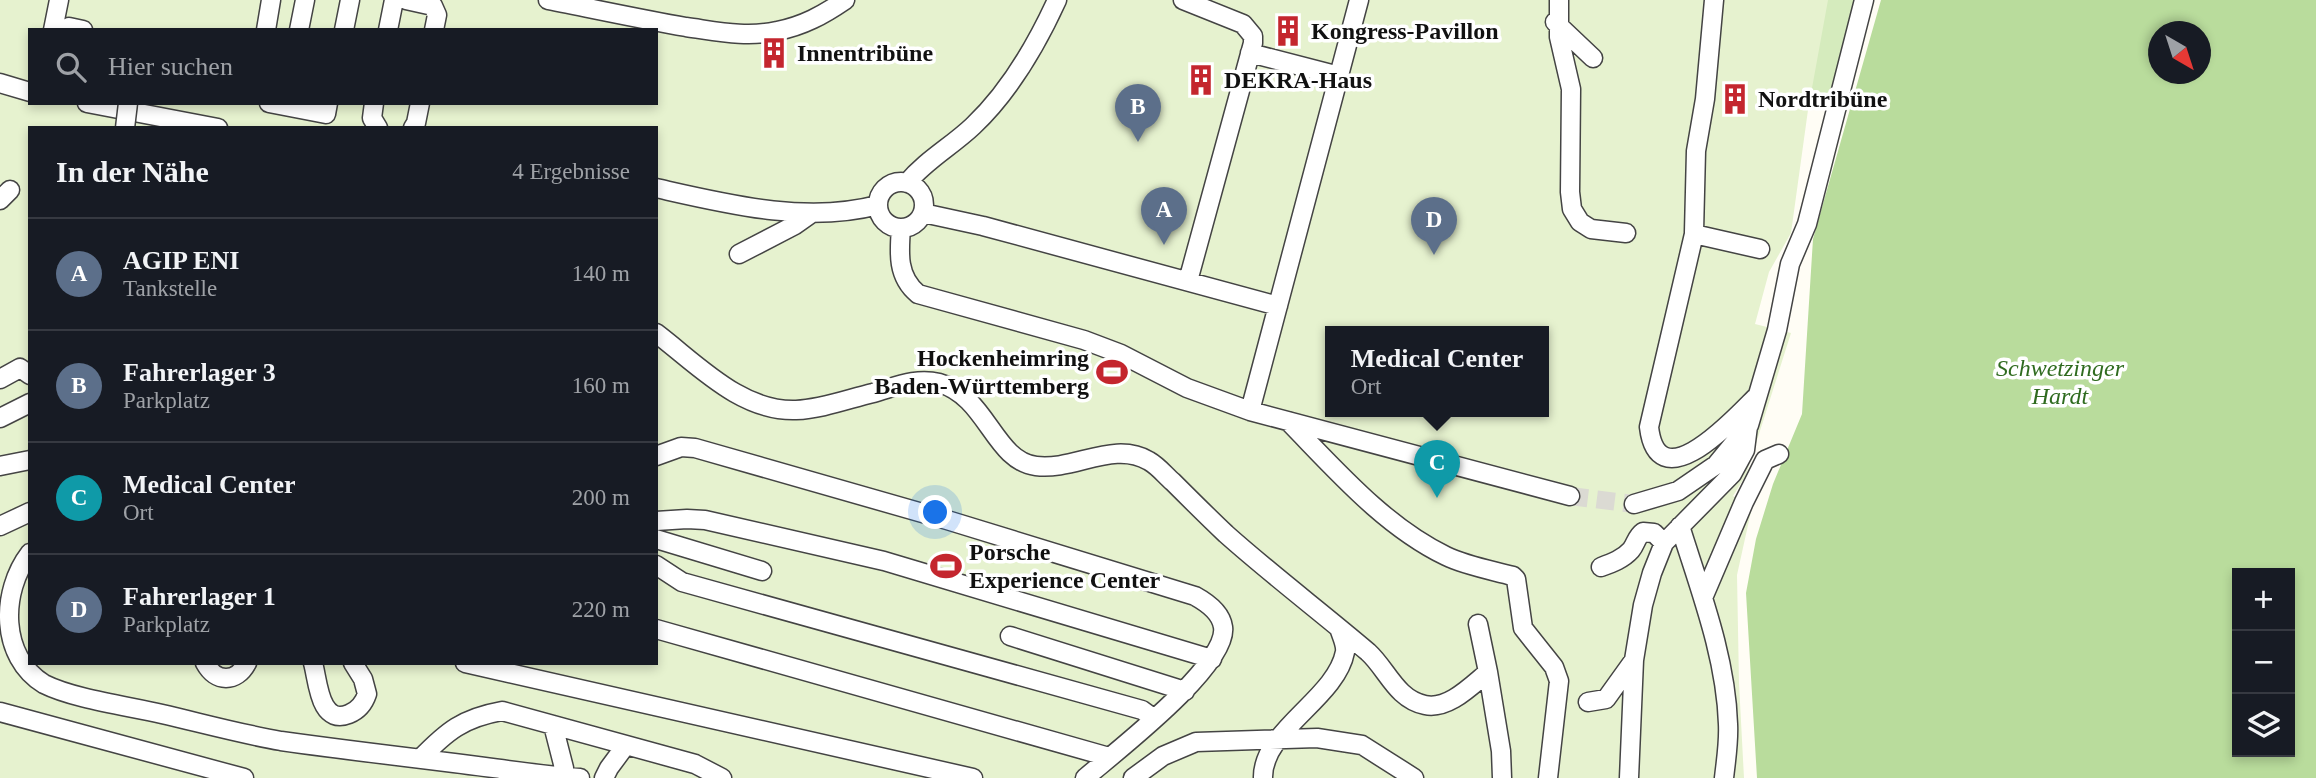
<!DOCTYPE html>
<html lang="de">
<meta charset="utf-8">
<style>
body{margin:0;font-family:Georgia,serif;background:#20242c;color:#f1f3f6}
.controls{position:absolute;right:21px;bottom:21px;display:grid;overflow:hidden;border-radius:0px;box-shadow:0 4px 10px #0003}
.controls button{width:63px;height:63px;display:grid;place-items:center;padding:0;border:0;border-bottom:2px solid #363941;background:#171b24;color:#f1f3f6;font:35px sans-serif}
.compass{position:absolute;left:2148px;top:21px;width:63px;height:63px;border-radius:50%;background:#171b24;box-shadow:0 4px 10px #0003;rotate:141deg}
.you{position:absolute;left:936px;top:513px;width:24px;height:24px;margin:-18px;border:5px solid #fff;border-radius:50%;background:#1a73e8;box-shadow:0 0 0 10px #1a73e833}
.badge{display:grid;place-items:center;width:46px;height:46px;border-radius:50%;background:#0b8043;color:#fff;font-size:23px;font-weight:700}
.pin{position:absolute;translate:-50% -58px;filter:drop-shadow(0 2px 4px #0008)}
.pin::after{content:'';position:absolute;top:37px;width:24px;height:21px;background:inherit;clip-path:polygon(0 0,100% 0,50% 100%)}
.popup{position:absolute;left:1325px;top:326px;width:224px;height:91px;box-sizing:border-box;display:grid;place-content:center;border-radius:0px;background:#171b24;filter:drop-shadow(0 2px 5px #0005);font-size:23px;white-space:nowrap;color:#9ea1a6}
.popup b{font-size:26px;color:#f1f3f6}
.popup::after{content:'';position:absolute;left:50%;top:100%;margin-left:-14px;border:14px solid transparent;border-top-color:#171b24}
.list{margin:0;padding:0;list-style:none}
h2{display:flex;justify-content:space-between;align-items:center;height:91px;margin:0;padding:0 28px;font-size:30px}
h2 small{font-size:23px;font-weight:400;color:#9ea1a6}
.list li{display:grid;grid-template-columns:46px 1fr auto;gap:21px;align-items:center;box-sizing:border-box;height:112px;padding:0 28px;border-top:2px solid #363941}
.list b{display:block;font-size:26px;white-space:nowrap}
.list p{margin:0;font-size:23px;white-space:nowrap;color:#9ea1a6}
.list em{font-size:23px;font-style:normal;color:#9ea1a6}
.icon{flex:none;width:38px;height:38px;fill:none;stroke:currentColor;stroke-width:2;stroke-linecap:round;stroke-linejoin:round}
.map{position:relative;flex:none;width:2316px;height:778px;overflow:hidden}
.search{position:absolute;background:#171b24;box-shadow:0 4px 10px #0003;left:28px;top:28px;width:630px;height:77px;display:flex;align-items:center;gap:18px;box-sizing:border-box;padding:0 24px;border-radius:0px;color:#9ea1a6;font-size:26px}
.panel{position:absolute;background:#171b24;box-shadow:0 4px 10px #0003;left:28px;top:126px;width:630px;height:539px;border-radius:0px}
.map>svg:first-child{display:block}
.green{fill:#d5ebbd}
.forest{fill:#b9dc9c;fill-rule:evenodd}
.pitch{fill:#e6f2cf;fill-rule:evenodd}
.lines{fill:none;stroke-linecap:round;stroke-linejoin:round}
.minor-tunnel{stroke:#dbdad3;stroke-width:18;stroke-dasharray:18 9;stroke-linecap:butt}
.minor-casing{stroke:#444;stroke-width:21}
.minor{stroke:#fff;stroke-width:18}
.minor-bridge-casing{stroke:#444;stroke-width:21;stroke-linecap:butt}
.minor-bridge{stroke:#fff;stroke-width:18}
.labels{text-anchor:middle;dominant-baseline:central;stroke-width:7;stroke-linejoin:round;paint-order:stroke}
.poi-label{font-size:24px;font-weight:bold;fill:#111;stroke:#fff;text-anchor:start}
.park-label{font-size:24px;font-style:italic;fill:#2f6b1f;stroke:#fff}
</style>
<div class="map">
<svg width="2316" height="778" viewBox="0 0 2316 778">
<rect width="100%" height="100%" fill="#fffdf5"/>
<path class="green" d="M 1770,0 L 1857,0 L 1831,105 L 1760,93 Z"/>
<path class="forest" d="M 1881,0 L 2316,0 L 2316,778 L 1757,778 L 1746,593 L 1756,539 L 1773,484 L 1802,414 L 1813,239 ZM 2158,32 L 2200,32 L 2200,74 L 2158,74 ZM 2237,573 L 2290,573 L 2290,752 L 2237,752 Z"/>
<path class="pitch" d="M 0,0 L 1828,0 L 1808,110 L 1791,233 L 1769,272 L 1755,324 L 1791,333 L 1746,475 L 1733,496 L 1752,507 L 1737,575 L 1739,683 L 1744,778 L 0,778 ZM 30,30 L 656,30 L 656,103 L 30,103 ZM 30,128 L 656,128 L 656,663 L 30,663 ZM 1330,332 L 1544,332 L 1544,412 L 1330,412 Z"/>
<g class="lines">
<path class="minor-tunnel" d="M 1570,496 L 1634,504"/>
<defs>
<path id="minor" d="M 406,0 L 433,6 L 437,15 L 434,30
M 548,0 C 594,9 640,19 686,27 C 716,31 746,38 777,31 C 803,26 823,15 845,0
M 1183,0 L 1243,24 L 1253,36 L 1253,43 L 1188,281
M 1359,0 L 1250,411 L 1570,496
M 1559,0 L 1559,37 L 1571,89 L 1570,192 L 1572,209 L 1580,222 L 1591,229 L 1626,233
M 1714,0 L 1705,99 L 1696,151 L 1694,232 L 1694,234 L 1760,249
M 1555,22 L 1593,58
M 53,30 L 59,0
M 68,30 L 69,27 L 83,30
M 266,30 L 271,0
M 299,30 L 305,0
M 344,30 L 350,0
M 388,30 L 394,0
M 1250,53 L 1339,76
M 0,83 L 30,92
M 87,103 L 218,128
M 269,103 L 326,114 L 328,103
M 374,103 L 372,118 L 378,128
M 413,128 L 416,123 L 420,103
M878 205a23 23 0 1 1 46 0a23 23 0 1 1-46 0Z
M 907,183 C 926,160 952,146 973,126 C 1010,91 1036,46 1057,0
M 656,188 C 727,204 806,224 878,205
M 0,200 L 10,190
M 923,213 L 983,226 L 1278,306
M 901,228 C 899,253 897,277 918,294 L 1084,340 L 1121,354 L 1187,388 L 1250,411
M 1694,234 L 1649,427 C 1658,502 1733,420 1755,398
M 739,254 L 795,225 L 812,213
M 656,333 C 697,364 741,412 796,410 C 822,409 848,399 873,393 C 895,387 916,377 939,383 C 987,396 994,461 1036,466 C 1074,471 1114,440 1149,461 C 1158,466 1165,475 1173,482 C 1190,499 1208,517 1226,534 C 1272,575 1321,612 1368,652 C 1387,669 1396,699 1425,705 C 1448,710 1471,686 1488,672 L 1478,624
M 0,379 L 20,368 L 30,375
M 0,418 L 30,403
M 1288,421 C 1336,470 1384,526 1446,556 C 1467,566 1491,570 1513,576 L 1516,579 L 1523,628 L 1554,667 L 1559,681 L 1548,778
M 656,456 L 681,447 L 695,448 L 947,520 L 1195,596 C 1206,602 1221,613 1223,627 C 1229,665 1114,753 1085,778
M 0,466 L 30,460
M 1634,504 L 1678,491 L 1716,465 L 1749,425 L 1777,330 L 1790,264 L 1807,224 L 1864,0
M 656,521 L 687,519 L 705,520 L 884,561 L 1212,659
M 0,526 L 30,512
M 1680,526 C 1700,590 1726,657 1728,724 C 1729,742 1726,760 1724,778
M 656,539 L 762,571
M 30,553 C 0,592 0,657 44,684 C 74,699 128,706 162,714 C 201,723 241,734 281,741 C 338,749 396,756 454,763 C 496,768 538,775 580,778
M 656,565 L 682,582 L 1142,710 L 1153,718
M 1601,567 C 1612,563 1623,559 1631,550 C 1636,544 1636,537 1643,532 L 1654,533 L 1664,543
M 1703,598 L 1744,502 L 1765,460 L 1779,454
M 656,629 L 1109,757
M 1010,636 L 1185,691
M 205,663 C 216,683 236,683 247,663
M 313,663 C 318,680 319,726 349,714 C 359,710 364,703 367,694 L 363,679 L 353,663
M 465,663 L 973,778
M 1488,672 L 1501,751 L 1502,778
M 1588,702 L 1606,699 L 1634,660
M 0,712 L 244,778
M 553,725 L 564,768 L 561,778
M 420,759 C 447,731 463,718 502,711 L 695,764 L 722,778
M 604,778 L 609,768 L 626,745
M 1133,778 L 1163,756 L 1196,742 L 1317,738 L 1362,745 L 1414,778
M 1263,778 C 1262,730 1336,699 1345,652 C 1346,645 1342,637 1340,631
M 1629,778 L 1634,660 L 1643,605 L 1652,573 L 1664,543 L 1732,474 L 1745,450 L 1748,426"/>
</defs>
<use href="#minor" class="minor-casing"/>
<use href="#minor" class="minor"/>
<defs>
<path id="minor-bridge" d="M 125,128 L 128,103"/>
</defs>
<use href="#minor-bridge" class="minor-bridge-casing"/>
<use href="#minor-bridge" class="minor-bridge"/>
</g>
<defs>
<symbol id="building-bare" viewBox="-9 -9 18 18"><path d="M-4-6H4V6H1V3H-1V6H-4ZM-2.5-4.3h1.7v1.8h-1.7ZM.8-4.3h1.7v1.8H.8ZM-2.5-1h1.7V.8h-1.7ZM.8-1h1.7V.8H.8Z" fill="#c4262e" stroke="#fff" stroke-width="2.5" paint-order="stroke"/></symbol>
<symbol id="stadium-bare" viewBox="-9 -9 18 18"><path d="M0-5a6.5 5 0 1 0 0 10a6.5 5 0 1 0 0-10ZM-3.5-1.8h7v3.6h-7Z" fill="#c4262e" stroke="#fff" stroke-width="2.5" paint-order="stroke"/></symbol>
</defs>
<g fill-rule="evenodd">
<use href="#building-bare" x="1266" y="9" width="44" height="44"/>
<use href="#building-bare" x="752" y="31" width="44" height="44"/>
<use href="#building-bare" x="1179" y="58" width="44" height="44"/>
<use href="#building-bare" x="1713" y="77" width="44" height="44"/>
<use href="#stadium-bare" x="1090" y="350" width="44" height="44"/>
<use href="#stadium-bare" x="924" y="544" width="44" height="44"/>
</g>
<g class="labels">
<g class="poi-label">
<text x="1311" y="31">Kongress-Pavillon</text>
<text x="797" y="53">Innentribüne</text>
<text x="1224" y="80">DEKRA-Haus</text>
<text x="1758" y="99">Nordtribüne</text>
<text x="1089" y="358" text-anchor="end">Hockenheimring<tspan x="1089" dy="28">Baden-Württemberg</tspan></text>
<text x="969" y="552">Porsche<tspan x="969" dy="28">Experience Center</tspan></text>
</g>
<g class="park-label">
<text x="2060" y="368">Schwetzinger<tspan x="2060" dy="28">Hardt</tspan></text>
</g>
</g>
</svg>
<div class="controls">
<button>+</button>
<button>−</button>
<button><svg class="icon" aria-label="layers" viewBox="0 0 24 24"><path d="M12 4l9 5-9 5-9-5zM3 14l9 5 9-5"/></svg></button>
</div>
<svg class="compass" viewBox="-18 -18 36 36"><path d="M0-13l5 13h-10z" fill="#e53935"/><path d="M0 13l5-13h-10z" fill="#9ea1a6"/></svg>
<div class="you"></div>
<div class="pin badge" style="left:1164px;top:245px;background:#5c6f8a">A</div>
<div class="pin badge" style="left:1138px;top:142px;background:#5c6f8a">B</div>
<div class="pin badge" style="left:1437px;top:498px;background:#0f9aa8">C</div>
<div class="popup"><b>Medical Center</b>Ort</div>
<div class="pin badge" style="left:1434px;top:255px;background:#5c6f8a">D</div>
<div class="search"><svg class="icon" aria-label="search" viewBox="0 0 24 24"><circle cx="10" cy="10" r="6"/><path d="M15 15l6 6"/></svg>Hier suchen</div>
<section class="panel">
<h2>In der Nähe<small>4 Ergebnisse</small></h2>
<ul class="list">
<li><span class="badge" style="background:#5c6f8a">A</span><div><b>AGIP ENI</b><p>Tankstelle</p></div><em>140 m</em></li>
<li><span class="badge" style="background:#5c6f8a">B</span><div><b>Fahrerlager 3</b><p>Parkplatz</p></div><em>160 m</em></li>
<li><span class="badge" style="background:#0f9aa8">C</span><div><b>Medical Center</b><p>Ort</p></div><em>200 m</em></li>
<li><span class="badge" style="background:#5c6f8a">D</span><div><b>Fahrerlager 1</b><p>Parkplatz</p></div><em>220 m</em></li>
</ul>
</section>
</div>
